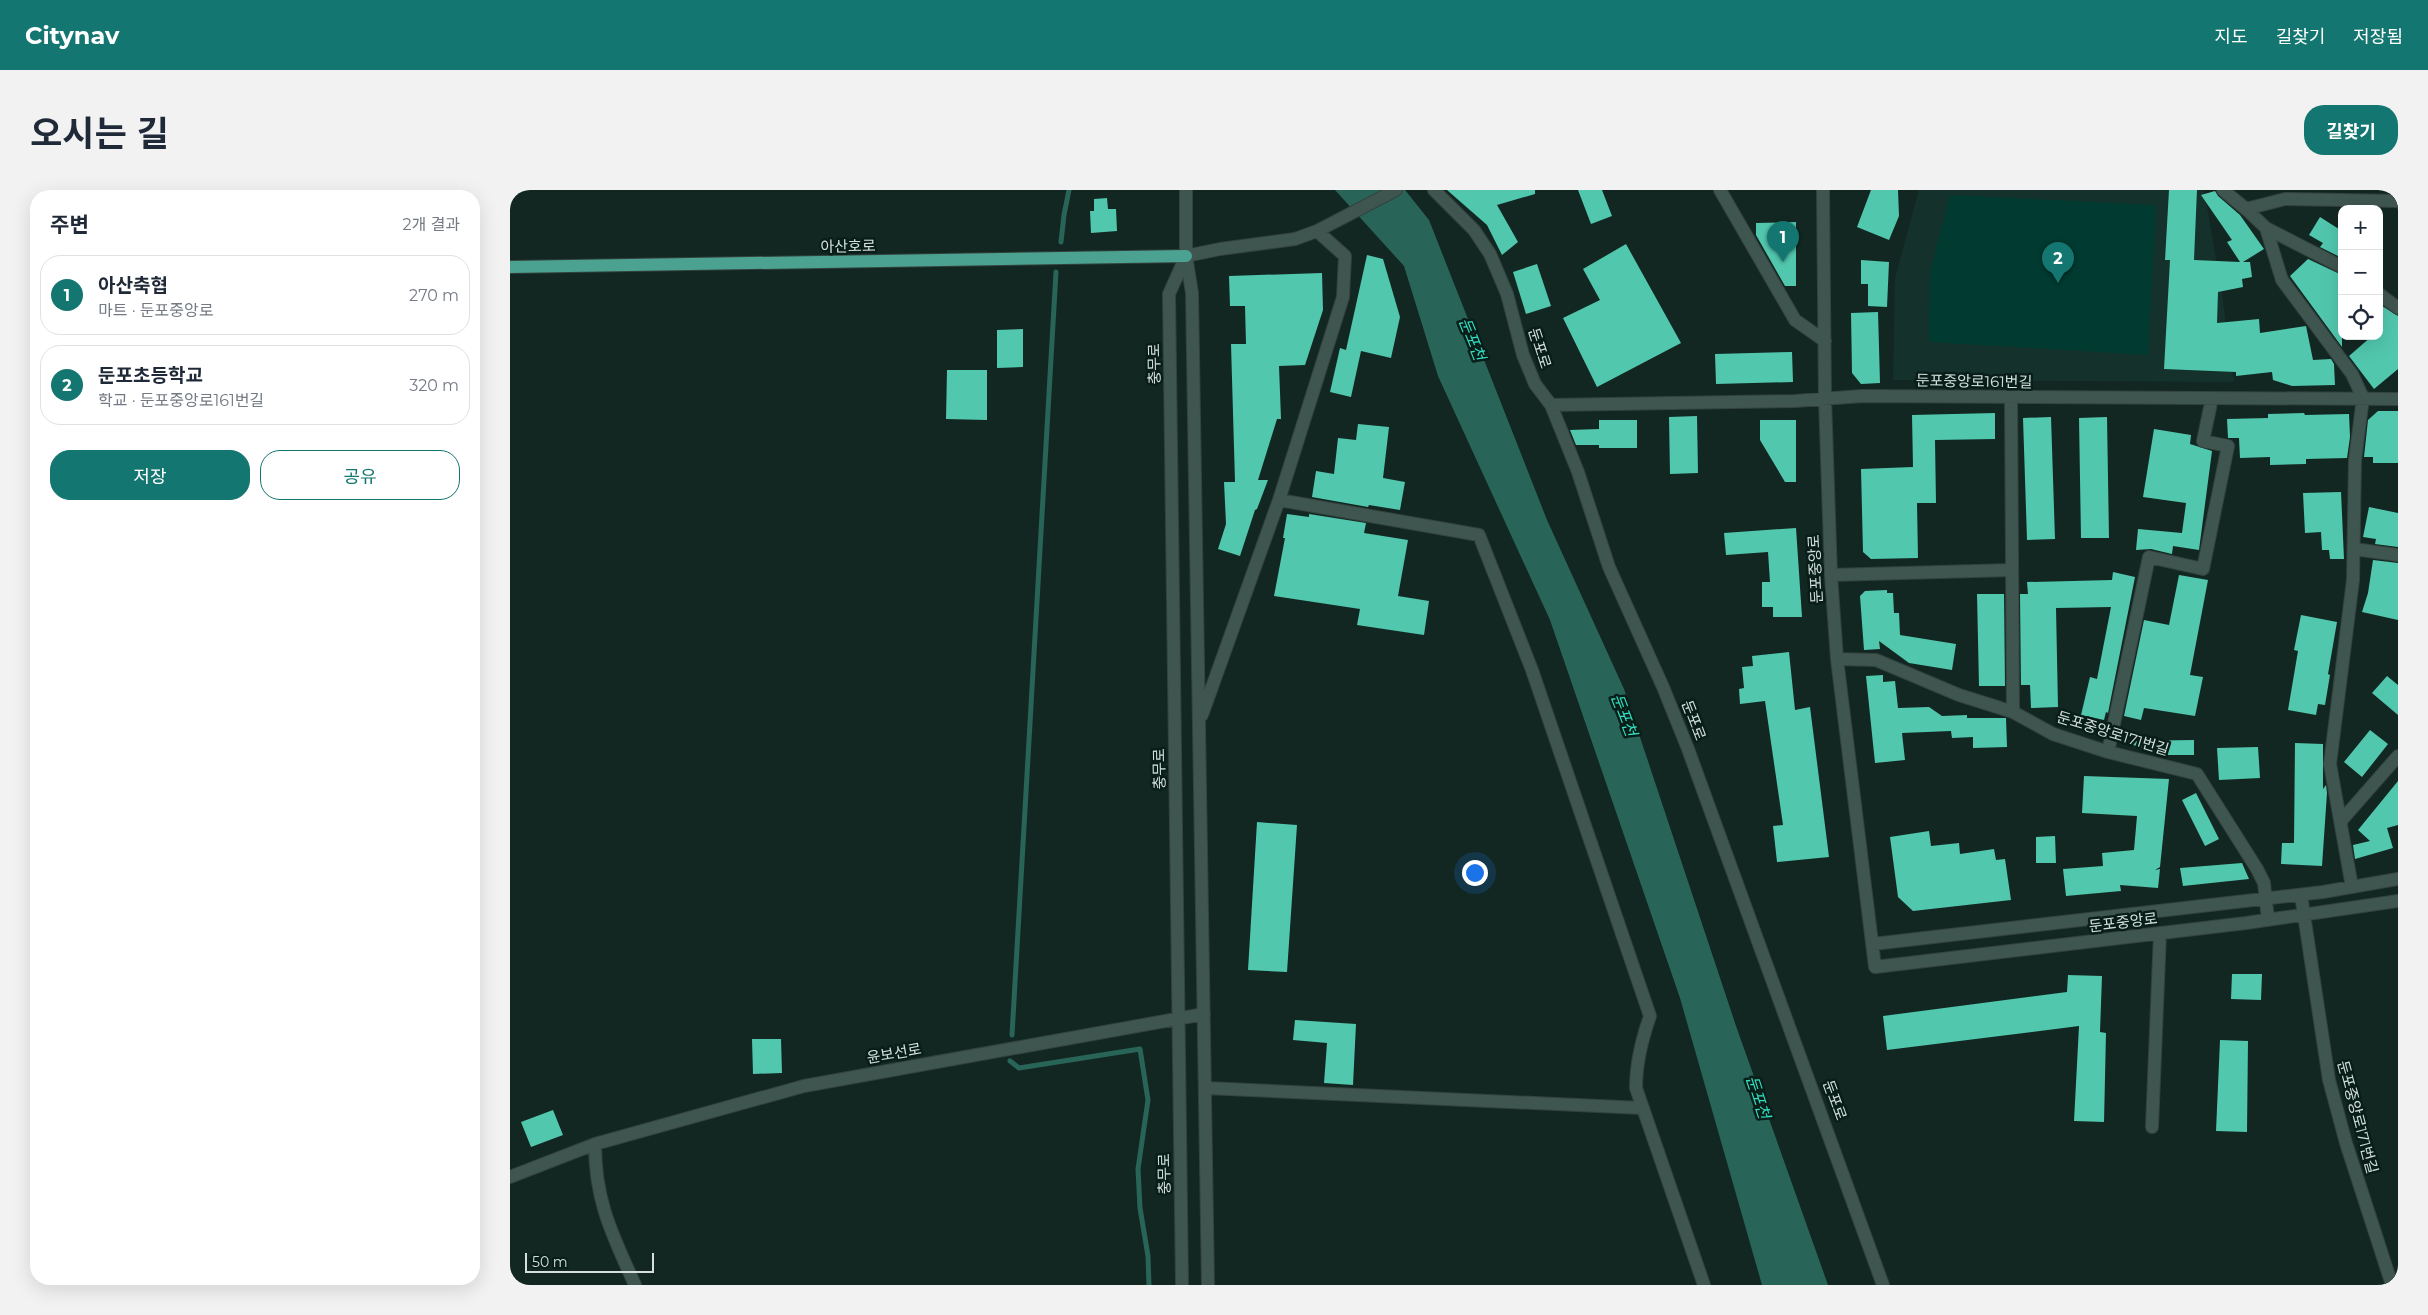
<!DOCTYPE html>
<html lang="ko">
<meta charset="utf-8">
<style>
body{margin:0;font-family:Montserrat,"Noto Sans KR",sans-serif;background:#f2f2f3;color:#1f2937}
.controls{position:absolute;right:15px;top:15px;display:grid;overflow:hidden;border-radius:10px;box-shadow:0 5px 20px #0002}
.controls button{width:45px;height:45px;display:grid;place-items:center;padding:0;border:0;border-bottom:1px solid #e0e1e3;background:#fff;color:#1f2937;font:25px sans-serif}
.scale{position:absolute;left:15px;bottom:12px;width:129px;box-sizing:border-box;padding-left:5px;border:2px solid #d3e0dc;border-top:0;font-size:14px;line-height:18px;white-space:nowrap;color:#d3e0dc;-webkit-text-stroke:4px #091e19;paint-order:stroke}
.you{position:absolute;left:964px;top:682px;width:18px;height:18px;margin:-12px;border:4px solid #fff;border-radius:50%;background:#1a73e8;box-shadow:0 0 0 8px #1a73e833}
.badge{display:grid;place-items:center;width:32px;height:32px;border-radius:50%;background:#147670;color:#fff;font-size:16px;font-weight:700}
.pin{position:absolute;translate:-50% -41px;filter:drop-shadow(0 1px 2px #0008)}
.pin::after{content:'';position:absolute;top:26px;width:18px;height:15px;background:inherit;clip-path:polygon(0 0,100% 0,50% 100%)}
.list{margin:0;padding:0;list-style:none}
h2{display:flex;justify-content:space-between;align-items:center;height:65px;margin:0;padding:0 20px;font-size:21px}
h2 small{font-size:16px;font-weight:400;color:#747a83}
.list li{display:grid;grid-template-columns:32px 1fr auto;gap:15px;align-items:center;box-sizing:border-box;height:80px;margin:0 10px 10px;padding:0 10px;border:1px solid #e0e1e3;border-radius:20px}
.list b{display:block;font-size:19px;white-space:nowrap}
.list p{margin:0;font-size:16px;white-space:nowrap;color:#747a83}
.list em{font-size:16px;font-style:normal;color:#747a83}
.actions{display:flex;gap:10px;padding:15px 20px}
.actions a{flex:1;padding:11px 0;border:1px solid #147670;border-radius:20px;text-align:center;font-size:18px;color:#147670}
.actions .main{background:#147670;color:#fff}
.icon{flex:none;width:28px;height:28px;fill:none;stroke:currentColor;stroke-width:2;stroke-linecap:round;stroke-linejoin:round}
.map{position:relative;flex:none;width:1888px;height:1095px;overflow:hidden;border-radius:20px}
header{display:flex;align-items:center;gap:30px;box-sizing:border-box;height:70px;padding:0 25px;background:#147670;color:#fff}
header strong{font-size:24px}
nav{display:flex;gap:28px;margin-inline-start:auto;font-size:18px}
.intro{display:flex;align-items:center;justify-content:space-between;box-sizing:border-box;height:120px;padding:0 30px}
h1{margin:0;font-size:35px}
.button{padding:12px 22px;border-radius:20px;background:#147670;color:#fff;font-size:18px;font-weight:700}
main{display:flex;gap:30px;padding:0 30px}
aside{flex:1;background:#fff;border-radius:20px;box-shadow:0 5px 20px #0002}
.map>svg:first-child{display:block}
.built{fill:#14322b}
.green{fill:#003a30}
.water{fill:#286558}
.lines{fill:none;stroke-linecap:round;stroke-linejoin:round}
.stream{stroke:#286558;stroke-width:5}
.building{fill:#51c7ae}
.minor-casing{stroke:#33423e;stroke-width:14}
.major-casing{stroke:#33423e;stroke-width:14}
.minor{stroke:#3f554f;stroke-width:12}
.major{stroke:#4ca290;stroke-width:12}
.labels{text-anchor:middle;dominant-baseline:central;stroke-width:5;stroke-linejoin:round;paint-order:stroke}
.street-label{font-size:15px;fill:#d3e0dc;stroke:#091e19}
.water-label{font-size:16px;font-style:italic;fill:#33e0c1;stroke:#091e19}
</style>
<header>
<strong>Citynav</strong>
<nav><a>지도</a><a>길찾기</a><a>저장됨</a></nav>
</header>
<div class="intro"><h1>오시는 길</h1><a class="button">길찾기</a></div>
<main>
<aside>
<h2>주변<small>2개 결과</small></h2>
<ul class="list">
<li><span class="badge">1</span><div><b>아산축협</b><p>마트 · 둔포중앙로</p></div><em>270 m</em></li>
<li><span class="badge">2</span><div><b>둔포초등학교</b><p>학교 · 둔포중앙로161번길</p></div><em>320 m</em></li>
</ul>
<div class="actions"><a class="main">저장</a><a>공유</a></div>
</aside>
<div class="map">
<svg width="1888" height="1095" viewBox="0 0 1888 1095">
<rect width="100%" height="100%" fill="#132722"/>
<path class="built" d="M 1409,0 L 1694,0 L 1711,97 L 1724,192 L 1383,190 L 1385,88 Z"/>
<path class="green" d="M 1440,5 L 1646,15 L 1638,165 L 1419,152 L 1420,82 Z"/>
<path class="water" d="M 825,0 L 895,0 L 919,30 L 1037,330 L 1114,499 L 1226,836 L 1318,1095 L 1252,1095 L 1170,808 L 1040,430 L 928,186 L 894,76 Z"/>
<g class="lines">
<path class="stream" d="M 551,52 L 554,25 L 559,0
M 502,845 L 546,82
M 500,871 L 509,878 L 630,859 L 638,910 L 628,979 L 630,1018 L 638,1066 L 639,1095"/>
</g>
<path class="building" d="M 937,0 L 1025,0 L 1025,4 L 987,15 L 1008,52 L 992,65 L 977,35 Z
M 1068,0 L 1092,0 L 1102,26 L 1081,34 Z
M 1361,0 L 1388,0 L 1389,26 L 1379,50 L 1347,37 Z
M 1659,0 L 1687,0 L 1684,70 L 1730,72 L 1717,52 L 1722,50 L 1691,5 L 1705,1 L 1708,6 L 1730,25 L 1754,59 L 1733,72 L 1740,72 L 1742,87 L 1732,89 L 1733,97 L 1708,102 L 1707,133 L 1749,129 L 1750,143 L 1796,136 L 1803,170 L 1821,169 L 1824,174 L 1825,195 L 1782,196 L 1763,190 L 1762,182 L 1726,186 L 1726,182 L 1654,179 L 1660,70 L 1655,70 Z
M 597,8 L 598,19 L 606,19 L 607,41 L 581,43 L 580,21 L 584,21 L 584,9 Z
M 1810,27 L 1832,41 L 1832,68 L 1810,57 L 1813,53 L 1799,45 Z
M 1286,32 L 1286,96 L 1275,96 L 1246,45 L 1246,33 Z
M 1116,54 L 1171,153 L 1087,197 L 1053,128 L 1090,110 L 1073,79 Z
M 857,65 L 873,69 L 890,127 L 881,168 L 851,161 L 841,207 L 820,202 L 830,158 L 836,160 Z
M 1798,69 L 1832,85 L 1832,157 L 1780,86 Z
M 1351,70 L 1379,72 L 1377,117 L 1358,116 L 1358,94 L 1351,94 Z
M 1027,74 L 1041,116 L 1016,124 L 1003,82 Z
M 812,83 L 813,120 L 795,175 L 769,176 L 771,229 L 767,229 L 748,290 L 758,290 L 747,319 L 745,320 L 730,366 L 708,359 L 716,334 L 714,292 L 725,292 L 721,154 L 736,154 L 735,116 L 720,116 L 719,86 Z
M 1869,114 L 1888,126 L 1888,179 L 1864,199 L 1839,166 L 1862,146 L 1869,146 Z
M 1368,122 L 1370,193 L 1351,194 L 1342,183 L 1341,123 Z
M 513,139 L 513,177 L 487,178 L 487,140 Z
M 1282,162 L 1283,192 L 1206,194 L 1205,164 Z
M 437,180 L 477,180 L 477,230 L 436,229 Z
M 1868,221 L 1888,221 L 1888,273 L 1863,273 L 1863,267 L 1854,267 L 1858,230 Z
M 1485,223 L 1485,249 L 1425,250 L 1426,313 L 1407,313 L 1408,368 L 1361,369 L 1353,362 L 1351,279 L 1403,277 L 1402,225 Z
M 1794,223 L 1795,225 L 1839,224 L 1840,247 L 1837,268 L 1796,269 L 1796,274 L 1760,275 L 1760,267 L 1730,268 L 1729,248 L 1718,248 L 1717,229 L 1758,228 L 1758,224 Z
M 1187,226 L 1188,283 L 1160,284 L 1159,227 Z
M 1541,227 L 1545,349 L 1517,350 L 1513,228 Z
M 1597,227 L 1599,348 L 1571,348 L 1569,228 Z
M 1089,230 L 1127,230 L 1127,258 L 1089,258 L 1089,255 L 1066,255 L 1060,240 L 1089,239 Z
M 1250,230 L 1286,230 L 1286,292 L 1275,292 L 1250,250 Z
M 848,234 L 879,237 L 873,288 L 895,292 L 890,320 L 859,315 L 858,317 L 802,307 L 806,281 L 824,284 L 828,248 L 846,250 Z
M 1644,239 L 1681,245 L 1680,254 L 1702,261 L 1689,360 L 1663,356 L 1662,364 L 1641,359 L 1626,360 L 1628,339 L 1672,343 L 1676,313 L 1633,307 Z
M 1831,302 L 1834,369 L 1820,369 L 1819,360 L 1812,360 L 1811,342 L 1795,343 L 1793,303 Z
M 1859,317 L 1888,323 L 1888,357 L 1865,354 L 1866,349 L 1853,347 Z
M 777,324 L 799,327 L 799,324 L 856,333 L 854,343 L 898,350 L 888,406 L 919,411 L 914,445 L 847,435 L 850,419 L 764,406 L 775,348 L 773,348 Z
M 1286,338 L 1292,427 L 1263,427 L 1263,417 L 1252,417 L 1252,392 L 1260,392 L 1258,362 L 1216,365 L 1214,343 Z
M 1863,370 L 1888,373 L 1888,430 L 1852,422 L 1858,403 Z
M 1603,382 L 1625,387 L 1598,523 L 1596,522 L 1594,530 L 1571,525 L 1580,487 L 1587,489 L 1601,417 L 1546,418 L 1548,517 L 1521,518 L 1520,495 L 1511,495 L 1510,404 L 1518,404 L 1517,392 L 1602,390 Z
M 1669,385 L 1698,390 L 1680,485 L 1693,487 L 1685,526 L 1634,518 L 1631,530 L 1614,526 L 1634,430 L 1659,435 Z
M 1377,400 L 1377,403 L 1383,403 L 1384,423 L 1389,423 L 1390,445 L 1446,454 L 1442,480 L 1399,473 L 1369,451 L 1370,459 L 1354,460 L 1350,406 L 1355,401 Z
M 1467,404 L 1494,404 L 1495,496 L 1469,496 Z
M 1791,425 L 1827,432 L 1818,484 L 1820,485 L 1815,515 L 1808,514 L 1806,525 L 1778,520 L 1788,461 L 1784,460 Z
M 1279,462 L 1285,520 L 1300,517 L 1319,667 L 1267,672 L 1263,636 L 1273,635 L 1255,511 L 1230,514 L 1229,499 L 1234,498 L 1232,477 L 1243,476 L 1242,466 Z
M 1373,485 L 1373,492 L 1385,491 L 1388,518 L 1419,517 L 1432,526 L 1457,525 L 1457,528 L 1496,528 L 1497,557 L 1463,558 L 1463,547 L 1442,548 L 1441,541 L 1392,543 L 1395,570 L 1365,573 L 1356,486 Z
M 1877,486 L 1888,495 L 1888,525 L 1862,503 Z
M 1860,540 L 1878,554 L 1852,587 L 1834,572 Z
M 1684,550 L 1684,565 L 1648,565 L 1614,551 Z
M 1785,553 L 1813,554 L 1813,599 L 1816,595 L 1817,603 L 1812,676 L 1771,674 L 1772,653 L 1784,653 Z
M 1748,557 L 1750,588 L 1709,590 L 1707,558 Z
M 1574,586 L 1659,589 L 1650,677 L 1645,680 L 1650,679 L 1648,698 L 1610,695 L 1611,701 L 1556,706 L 1553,679 L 1593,676 L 1592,663 L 1624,660 L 1627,626 L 1572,623 Z
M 1888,591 L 1888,635 L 1877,638 L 1883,658 L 1845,669 L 1843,655 L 1860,651 L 1848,640 Z
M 1686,603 L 1709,649 L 1695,656 L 1672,610 Z
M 747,632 L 787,635 L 777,782 L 738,780 Z
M 1419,641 L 1421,656 L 1449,653 L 1450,664 L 1484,659 L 1486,670 L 1495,669 L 1501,710 L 1403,721 L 1388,707 L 1380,647 Z
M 1545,646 L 1546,673 L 1526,673 L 1526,647 Z
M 1732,673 L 1739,689 L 1673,696 L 1670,678 Z
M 1722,784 L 1752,784 L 1751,810 L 1721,809 Z
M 1558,785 L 1592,786 L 1590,842 L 1596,843 L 1594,932 L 1564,931 L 1569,836 L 1377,860 L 1373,826 L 1557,802 Z
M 785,830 L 846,834 L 843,895 L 814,893 L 817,853 L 783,850 Z
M 242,849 L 271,849 L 272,883 L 243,884 Z
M 1710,850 L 1738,851 L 1737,942 L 1706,941 Z
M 43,920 L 53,945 L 21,957 L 11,932 Z"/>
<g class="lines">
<defs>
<path id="minor" d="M 676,0 L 676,66 L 682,103 L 698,1095
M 924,0 L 964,40 L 980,64 L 997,104 L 1013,165 L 1025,194 L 1041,215 L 1068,282 L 1099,377 L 1153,497 L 1178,559 L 1373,1095
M 1210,0 L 1285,130 L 1315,151
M 1313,0 L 1315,209 L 1321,385 L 1327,469 L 1365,777 L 1736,733 L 1888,711
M 1713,0 L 1736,19 L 1775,9 L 1888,11
M 1736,19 L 1756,38 L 1772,90 L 1842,184 L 1853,208 L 1845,270 L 1843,390 L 1820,574 L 1842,697
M 1756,38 L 1832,77
M 676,66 L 710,59 L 785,49 L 807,41 L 886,0
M 1869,104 L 1888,118
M 1501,208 L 1503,522
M 1041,215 L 1285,211 L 1352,206 L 1888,209
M 769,310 L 969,345 L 1022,480 L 1140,826 C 1132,849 1126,873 1126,898 L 1194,1095
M 1844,359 L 1888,365
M 1321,385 L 1502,380
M 1327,469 L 1366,470 L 1449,505 L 1503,522 L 1543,544 L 1598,562 L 1687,584 L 1747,679 L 1754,693 L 1758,730
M 692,525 L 769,310 L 833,107 L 835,66 L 807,41
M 1598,562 L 1639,367 L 1693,379 L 1718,256 L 1693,251 L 1702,208
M 1831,631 L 1888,566
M 1791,705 L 1819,890 L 1836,953 L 1882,1095
M 1363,754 L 1813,702 L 1888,689
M 696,898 L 1132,918
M 1642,937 L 1650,743
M 85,954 C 85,1011 102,1044 125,1095
M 0,987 L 85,954 L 294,896 L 694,824
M 672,1095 L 659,104 L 676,66"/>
<path id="major" d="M 0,77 L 676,66"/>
</defs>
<use href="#minor" class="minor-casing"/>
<use href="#major" class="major-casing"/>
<use href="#minor" class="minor"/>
<use href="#major" class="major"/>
</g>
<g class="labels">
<g class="street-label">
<text transform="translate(338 56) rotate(-1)">아산호로</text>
<text transform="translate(1030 158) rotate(72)">둔포로</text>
<text transform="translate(644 174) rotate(-91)">충무로</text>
<text transform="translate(1464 191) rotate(1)">둔포중앙로161번길</text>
<text transform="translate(1305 379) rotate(-93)">둔포중앙로</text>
<text transform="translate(1184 530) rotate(69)">둔포로</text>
<text transform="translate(1603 543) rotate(17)">둔포중앙로171번길</text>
<text transform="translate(649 579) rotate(-91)">충무로</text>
<text transform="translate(1613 732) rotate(-7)">둔포중앙로</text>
<text transform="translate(384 863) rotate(-10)">윤보선로</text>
<text transform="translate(1325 910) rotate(70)">둔포로</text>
<text transform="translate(1848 927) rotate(75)">둔포중앙로171번길</text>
<text transform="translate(654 984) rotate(-91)">충무로</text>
</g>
<g class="water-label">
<text transform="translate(962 149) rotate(68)">둔포천</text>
<text transform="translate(1114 525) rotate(69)">둔포천</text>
<text transform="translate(1248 907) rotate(72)">둔포천</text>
</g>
</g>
</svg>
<div class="controls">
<button>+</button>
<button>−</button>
<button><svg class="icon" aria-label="locate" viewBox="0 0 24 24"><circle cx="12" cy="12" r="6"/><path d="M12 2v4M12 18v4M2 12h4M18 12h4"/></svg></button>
</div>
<div class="scale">50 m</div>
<div class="you"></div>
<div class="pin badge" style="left:1273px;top:72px">1</div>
<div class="pin badge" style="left:1548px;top:93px">2</div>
</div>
</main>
